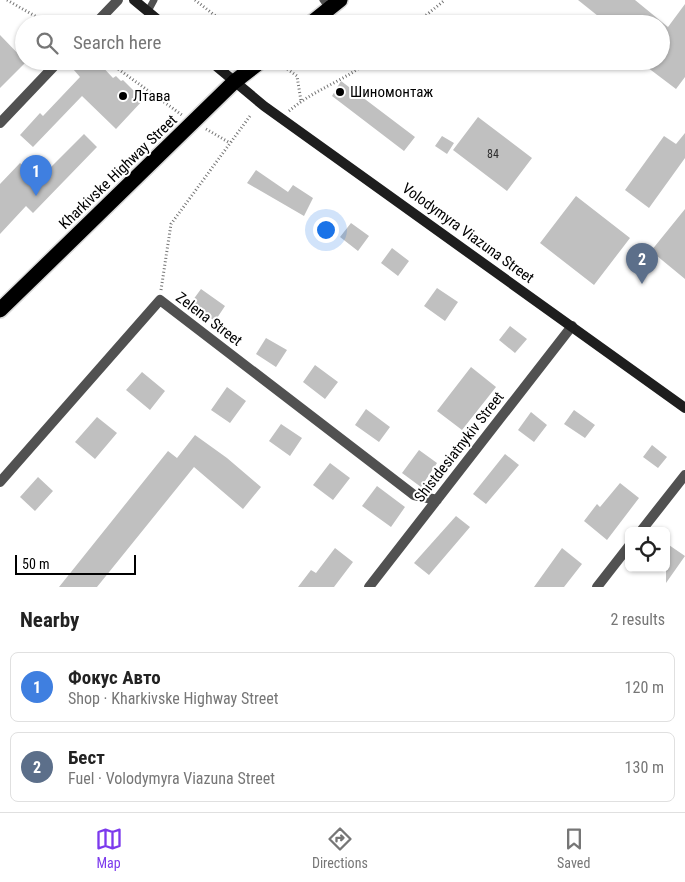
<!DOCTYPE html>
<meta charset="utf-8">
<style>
body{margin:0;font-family:"Roboto Condensed",sans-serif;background:#f6f6f6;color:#222}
.controls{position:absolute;right:15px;bottom:15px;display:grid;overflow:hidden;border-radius:8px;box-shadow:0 1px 4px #0004}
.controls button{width:45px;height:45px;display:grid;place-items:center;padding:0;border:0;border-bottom:1px solid #e0e0e0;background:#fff;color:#222;font:25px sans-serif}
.scale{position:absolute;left:15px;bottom:12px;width:121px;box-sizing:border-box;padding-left:5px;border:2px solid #000;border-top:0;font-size:14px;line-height:18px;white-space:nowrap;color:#000;-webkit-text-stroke:4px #fff;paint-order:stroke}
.you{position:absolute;left:325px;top:229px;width:18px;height:18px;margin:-12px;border:4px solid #fff;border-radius:50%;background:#1a73e8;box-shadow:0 0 0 8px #1a73e833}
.badge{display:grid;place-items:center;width:32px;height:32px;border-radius:50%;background:#7c3aed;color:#fff;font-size:16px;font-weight:700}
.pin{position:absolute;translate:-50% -41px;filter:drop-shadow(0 1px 2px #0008)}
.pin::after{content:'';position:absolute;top:26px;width:18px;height:15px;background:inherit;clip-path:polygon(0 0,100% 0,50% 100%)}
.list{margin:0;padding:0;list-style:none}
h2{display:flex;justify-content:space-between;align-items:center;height:65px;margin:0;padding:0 20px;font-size:21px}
h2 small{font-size:16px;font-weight:400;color:#767676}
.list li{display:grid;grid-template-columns:32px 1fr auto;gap:15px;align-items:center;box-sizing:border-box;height:70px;margin:0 10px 10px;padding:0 10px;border:1px solid #e0e0e0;border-radius:8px}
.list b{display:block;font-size:19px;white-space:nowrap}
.list p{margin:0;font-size:16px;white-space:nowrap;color:#767676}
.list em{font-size:16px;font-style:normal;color:#767676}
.icon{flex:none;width:28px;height:28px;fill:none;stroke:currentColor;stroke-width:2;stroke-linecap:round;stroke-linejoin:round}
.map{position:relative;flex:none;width:685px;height:587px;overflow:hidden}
.search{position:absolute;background:#fff;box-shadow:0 1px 4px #0004;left:15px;right:15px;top:15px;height:55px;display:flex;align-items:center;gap:12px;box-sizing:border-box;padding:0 18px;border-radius:28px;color:#767676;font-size:19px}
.sheet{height:225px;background:#fff}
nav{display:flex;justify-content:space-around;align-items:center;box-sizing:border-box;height:70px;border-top:1px solid #e0e0e0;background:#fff;font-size:14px;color:#767676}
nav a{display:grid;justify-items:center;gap:2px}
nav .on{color:#7c3aed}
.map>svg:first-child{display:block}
.building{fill:#c0c0c0}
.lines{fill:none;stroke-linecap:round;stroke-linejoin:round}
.highway-casing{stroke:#dbdbdb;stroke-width:18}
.path{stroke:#737373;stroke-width:3;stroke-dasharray:1 2.5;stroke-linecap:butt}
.lane{stroke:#515151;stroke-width:7}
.street{stroke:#515151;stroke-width:10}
.secondary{stroke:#1e1e1e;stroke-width:10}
.highway{stroke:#000;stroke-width:15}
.poi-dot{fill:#000;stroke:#fff;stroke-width:2}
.labels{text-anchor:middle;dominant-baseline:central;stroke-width:4;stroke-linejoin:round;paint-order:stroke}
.number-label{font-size:12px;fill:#303030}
.poi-label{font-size:15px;fill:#000;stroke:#fff;text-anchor:start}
.street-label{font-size:15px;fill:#000;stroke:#fff}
</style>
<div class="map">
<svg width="685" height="587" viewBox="0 0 685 587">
<rect width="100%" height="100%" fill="#fff"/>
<path class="building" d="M 578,0 L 635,0 L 668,27 L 685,4 L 685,77 L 676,89 L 639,61 L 661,61 L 661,24 L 608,24 Z
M 0,35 L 26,62 L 0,88 Z
M 66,61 L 97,61 L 113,78 L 116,76 L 121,81 L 123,80 L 143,100 L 116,129 L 82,96 L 33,147 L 20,135 L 40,113 L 43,116 L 80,77 Z
M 341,81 L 415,137 L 404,151 L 332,96 Z
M 478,117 L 532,158 L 507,191 L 453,150 Z
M 685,133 L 685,158 L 649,208 L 625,190 L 664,136 L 676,144 Z
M 84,134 L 97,147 L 33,213 L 26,206 L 0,234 L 0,184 L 20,163 L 38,180 Z
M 442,136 L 454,143 L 447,154 L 435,146 Z
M 256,170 L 288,192 L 293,185 L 313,198 L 304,216 L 247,183 Z
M 576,196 L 630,238 L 594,285 L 540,243 Z
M 685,209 L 685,279 L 651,251 Z
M 351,223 L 369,236 L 358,251 L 340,237 Z
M 392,248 L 409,261 L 398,276 L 381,263 Z
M 437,288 L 458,302 L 445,321 L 424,306 Z
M 201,289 L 225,306 L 215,321 L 190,304 Z
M 510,326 L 527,339 L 515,353 L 499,340 Z
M 266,338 L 287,350 L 276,367 L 256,354 Z
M 315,365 L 338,382 L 325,399 L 303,382 Z
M 471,367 L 496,387 L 462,430 L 437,411 Z
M 142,372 L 165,391 L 150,410 L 126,390 Z
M 227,387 L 246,401 L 230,423 L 211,410 Z
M 366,409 L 390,427 L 379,442 L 355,425 Z
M 574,410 L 595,425 L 585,438 L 564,424 Z
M 531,412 L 547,425 L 534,442 L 518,430 Z
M 97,417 L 117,433 L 95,459 L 75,442 Z
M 281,424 L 302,438 L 290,456 L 269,441 Z
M 195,435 L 227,458 L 261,487 L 243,509 L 194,467 L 97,587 L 59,587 L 168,451 L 177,458 Z
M 652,445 L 667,457 L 658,468 L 643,457 Z
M 419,450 L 437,463 L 421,487 L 402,473 Z
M 505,454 L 519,465 L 486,504 L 473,494 Z
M 330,463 L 350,478 L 333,500 L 313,485 Z
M 38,477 L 53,491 L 35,511 L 20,497 Z
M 620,483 L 639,498 L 607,540 L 584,521 L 597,504 L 600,507 Z
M 377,486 L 405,507 L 391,527 L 362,506 Z
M 456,516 L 470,527 L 429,575 L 414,563 Z
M 666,543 L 685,556 L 666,583 Z
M 335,548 L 353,562 L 334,587 L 298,587 L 311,570 L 316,573 Z
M 562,548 L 582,564 L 564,587 L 534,587 Z"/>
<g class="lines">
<defs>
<path id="highway" d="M 310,24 L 340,0
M 0,310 L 234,82 L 261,61"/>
</defs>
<use href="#highway" class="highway-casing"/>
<path class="path" d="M 7,0 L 49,24
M 195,0 L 226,24
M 415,24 L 445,0
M 107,61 L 182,115
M 276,61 L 297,76 L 301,101
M 289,111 C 313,90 344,81 369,61
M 206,129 L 230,143
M 161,290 L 171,224 L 250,116"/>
<path class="lane" d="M 323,0 L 329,8
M 148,11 L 154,0"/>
<path class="street" d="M 95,24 L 118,0
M 0,123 L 59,61
M 0,482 L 160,300 L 414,495 L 437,500
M 641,531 L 685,475
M 369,587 L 572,326
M 597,587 L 629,546"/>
<path class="secondary" d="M 134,0 L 163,24
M 210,61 L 264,106 L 685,408"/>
<use href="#highway" class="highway"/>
</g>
<g class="poi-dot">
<circle cx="340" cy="92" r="5"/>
<circle cx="123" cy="96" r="5"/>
</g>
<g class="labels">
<g class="number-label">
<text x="493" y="154">84</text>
</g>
<g class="poi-label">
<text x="350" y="92">Шиномонтаж</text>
<text x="133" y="96">Лтава</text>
</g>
<g class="street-label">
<text transform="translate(118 172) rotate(-44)">Kharkivske Highway Street</text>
<text transform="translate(468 233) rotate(36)">Volodymyra Viazuna Street</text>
<text transform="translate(209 319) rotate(37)">Zelena Street</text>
<text transform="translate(459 447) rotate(-52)">Shistdesiatnykiv Street</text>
</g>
</g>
</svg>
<div class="controls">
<button><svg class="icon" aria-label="locate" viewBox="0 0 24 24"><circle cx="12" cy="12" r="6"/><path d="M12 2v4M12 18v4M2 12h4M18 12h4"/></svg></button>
</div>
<div class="scale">50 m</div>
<div class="you"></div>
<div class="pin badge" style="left:36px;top:196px;background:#3f7fe0">1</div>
<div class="pin badge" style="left:642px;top:284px;background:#5c6f8a">2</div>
<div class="search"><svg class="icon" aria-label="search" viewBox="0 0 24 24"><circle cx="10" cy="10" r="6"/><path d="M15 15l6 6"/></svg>Search here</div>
</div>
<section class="sheet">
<h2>Nearby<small>2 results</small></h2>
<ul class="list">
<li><span class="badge" style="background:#3f7fe0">1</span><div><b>Фокус Авто</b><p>Shop · Kharkivske Highway Street</p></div><em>120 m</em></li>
<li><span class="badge" style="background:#5c6f8a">2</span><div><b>Бест</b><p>Fuel · Volodymyra Viazuna Street</p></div><em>130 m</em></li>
</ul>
</section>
<nav>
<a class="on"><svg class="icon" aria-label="map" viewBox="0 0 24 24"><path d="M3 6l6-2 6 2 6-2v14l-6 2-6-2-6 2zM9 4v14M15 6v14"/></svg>Map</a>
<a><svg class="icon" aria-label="directions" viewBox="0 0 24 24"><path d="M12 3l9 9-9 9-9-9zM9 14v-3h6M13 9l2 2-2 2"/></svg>Directions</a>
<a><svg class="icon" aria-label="saved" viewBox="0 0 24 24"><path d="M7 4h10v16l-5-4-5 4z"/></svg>Saved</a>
</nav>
